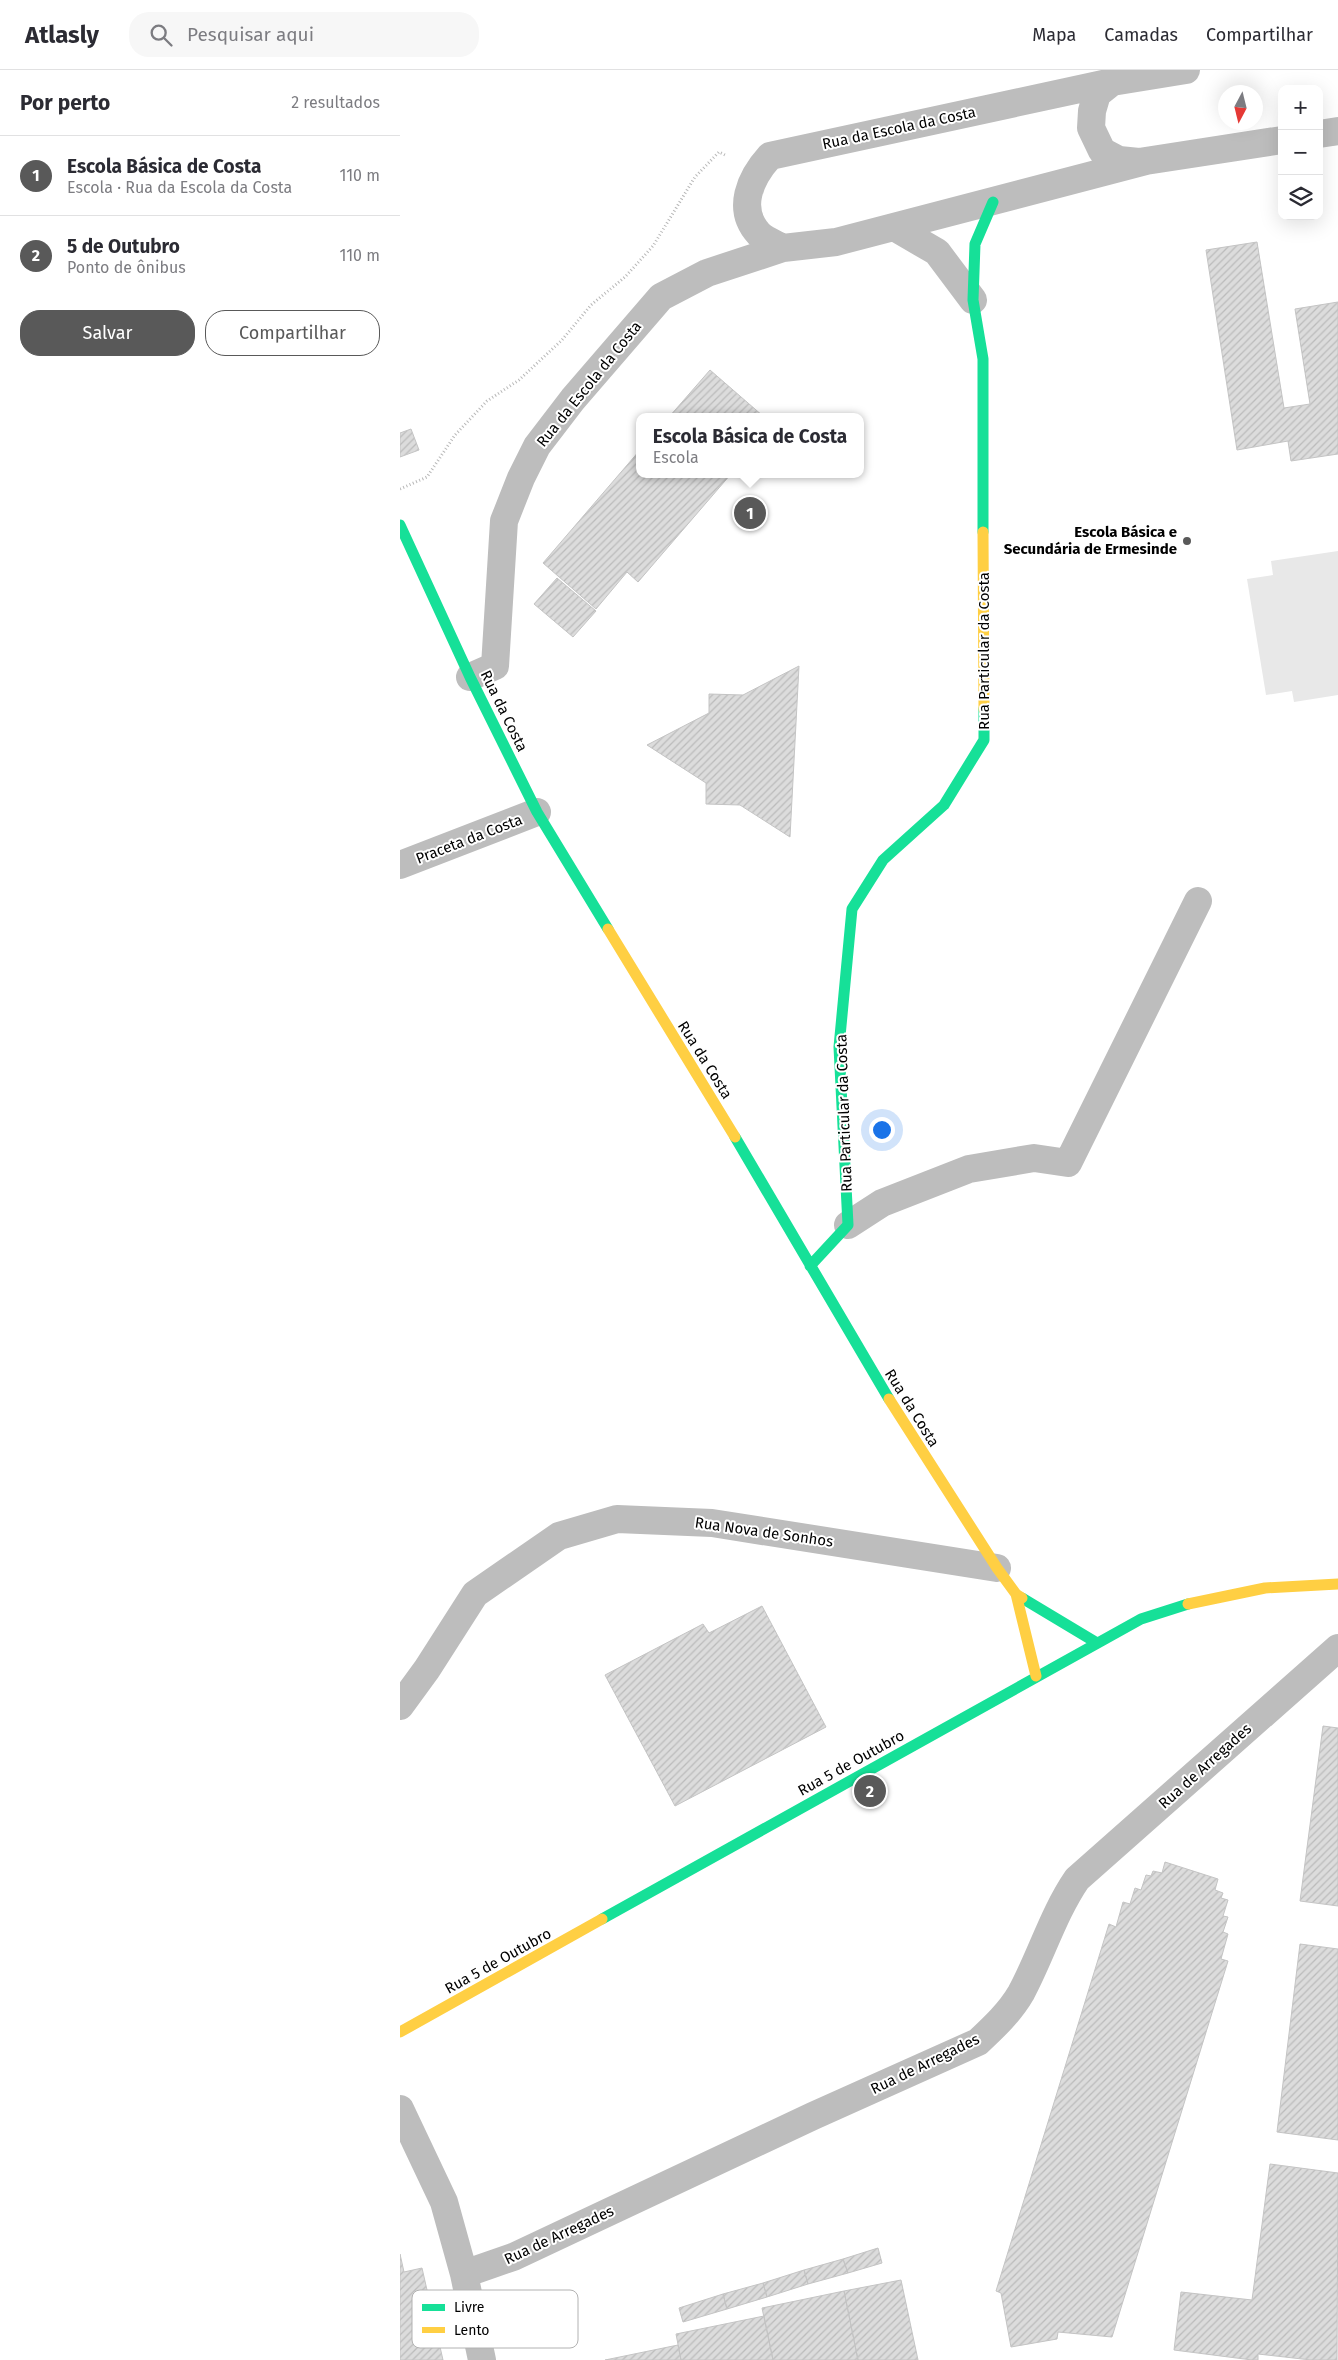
<!DOCTYPE html>
<html lang="pt">
<meta charset="utf-8">
<style>
body{margin:0;font-family:"Fira Sans",sans-serif;background:#f7f7f7;color:#2b2b33}
.controls{position:absolute;right:15px;top:15px;display:grid;overflow:hidden;border-radius:10px;box-shadow:0 5px 20px #0002}
.controls button{width:45px;height:45px;display:grid;place-items:center;padding:0;border:0;border-bottom:1px solid #e1e1e2;background:#fff;color:#2b2b33;font:25px sans-serif}
.compass{position:absolute;left:818px;top:15px;width:45px;height:45px;border-radius:50%;background:#fff;box-shadow:0 5px 20px #0002;rotate:187deg}
.you{position:absolute;left:481px;top:1059px;width:18px;height:18px;margin:-12px;border:4px solid #fff;border-radius:50%;background:#1a73e8;box-shadow:0 0 0 8px #1a73e833}
.badge{display:grid;place-items:center;width:32px;height:32px;border-radius:50%;background:#595959;color:#fff;font-size:16px;font-weight:700}
.pin{position:absolute;translate:-50% -50%;border:2px solid #fff;box-shadow:0 1px 5px #0006}
.popup{position:absolute;left:236px;top:343px;width:228px;height:65px;box-sizing:border-box;display:grid;place-content:center;border-radius:10px;background:#fff;filter:drop-shadow(0 1px 4px #0005);font-size:16px;white-space:nowrap;color:#7c7c81}
.popup b{font-size:19px;color:#2b2b33}
.popup::after{content:'';position:absolute;left:50%;top:100%;margin-left:-10px;border:10px solid transparent;border-top-color:#fff}
.list{margin:0;padding:0;list-style:none}
h2{display:flex;justify-content:space-between;align-items:center;height:65px;margin:0;padding:0 20px;font-size:21px}
h2 small{font-size:16px;font-weight:400;color:#7c7c81}
.list li{display:grid;grid-template-columns:32px 1fr auto;gap:15px;align-items:center;box-sizing:border-box;height:80px;padding:0 20px;border-top:1px solid #e1e1e2}
.list b{display:block;font-size:19px;white-space:nowrap}
.list p{margin:0;font-size:16px;white-space:nowrap;color:#7c7c81}
.list em{font-size:16px;font-style:normal;color:#7c7c81}
.actions{display:flex;gap:10px;padding:15px 20px}
.actions a{flex:1;padding:11px 0;border:1px solid #595959;border-radius:20px;text-align:center;font-size:18px;color:#595959}
.actions .main{background:#595959;color:#fff}
.icon{flex:none;width:28px;height:28px;fill:none;stroke:currentColor;stroke-width:2;stroke-linecap:round;stroke-linejoin:round}
.map{position:relative;flex:none;width:938px;height:2290px;overflow:hidden}
header{display:flex;align-items:center;gap:30px;box-sizing:border-box;height:70px;padding:0 25px;background:#fff;border-bottom:1px solid #e1e1e2}
header strong{font-size:24px}
nav{display:flex;gap:28px;margin-inline-start:auto;font-size:18px}
.search{width:350px;height:45px;background:#f7f7f7;display:flex;align-items:center;gap:12px;box-sizing:border-box;padding:0 18px;border-radius:20px;color:#7c7c81;font-size:19px}
main{display:flex}
aside{flex:1;background:#fff}
.map>svg:first-child{display:block}
.green{fill:#e8e8e8}
.building{fill:url(#building-hatch);stroke:#c4c4c4}
.lines{fill:none;stroke-linecap:round;stroke-linejoin:round}
.path{stroke:#b8b8b8;stroke-width:3;stroke-dasharray:1 2.5;stroke-linecap:butt}
.street{stroke:#bdbdbd;stroke-width:28}
.fast{stroke:#16e098;stroke-width:11}
.slow{stroke:#ffcf43;stroke-width:11}
.poi-dot{fill:#595959;stroke:#fff;stroke-width:2}
.labels{text-anchor:middle;dominant-baseline:central;stroke-width:4;stroke-linejoin:round;paint-order:stroke}
.street-label{font-size:15px;fill:#000;stroke:#fff}
.poi-label{font-size:15px;font-weight:bold;fill:#000;stroke:#fff;text-anchor:end}
.key{fill:#fff;stroke:#b2b2b2;stroke-width:1}
.key-label{font-size:14px;fill:#000}
</style>
<header>
<strong>Atlasly</strong>
<div class="search"><svg class="icon" aria-label="search" viewBox="0 0 24 24"><circle cx="10" cy="10" r="6"/><path d="M15 15l6 6"/></svg>Pesquisar aqui</div>
<nav><a>Mapa</a><a>Camadas</a><a>Compartilhar</a></nav>
</header>
<main>
<aside>
<h2>Por perto<small>2 resultados</small></h2>
<ul class="list">
<li><span class="badge">1</span><div><b>Escola Básica de Costa</b><p>Escola · Rua da Escola da Costa</p></div><em>110 m</em></li>
<li><span class="badge">2</span><div><b>5 de Outubro</b><p>Ponto de ônibus</p></div><em>110 m</em></li>
</ul>
<div class="actions"><a class="main">Salvar</a><a>Compartilhar</a></div>
</aside>
<div class="map">
<svg width="938" height="2290" viewBox="0 0 938 2290">
<defs>
<pattern id="building-hatch" width="6" height="6" patternUnits="userSpaceOnUse" patternTransform="scale(1.25)"><rect width="6" height="6" fill="#dcdcdc"/><path d="M-1 1l2-2M0 6l6-6M5 7l2-2" fill="none" stroke="#bbb"/></pattern>
</defs>
<rect width="100%" height="100%" fill="#fff"/>
<path class="green" d="M 938,481 L 938,625 L 894,632 L 892,621 L 866,625 L 847,509 L 873,505 L 871,491 Z"/>
<path class="building" d="M 857,172 L 884,338 L 910,334 L 895,239 L 938,232 L 938,384 L 891,391 L 888,371 L 837,380 L 806,180 Z
M 310,300 L 363,346 L 362,347 L 269,347 Z
M 11,359 L 19,380 L 0,387 L 0,363 Z
M 240,380 L 240,404 L 331,404 L 238,512 L 227,502 L 196,539 L 143,493 Z
M 157,508 L 196,541 L 173,567 L 134,534 Z
M 399,596 L 390,767 L 340,735 L 306,734 L 306,713 L 247,675 L 309,643 L 309,624 L 343,625 Z
M 362,1536 L 426,1657 L 275,1736 L 205,1605 L 303,1554 L 309,1563 Z
M 923,1656 L 938,1658 L 938,1836 L 900,1831 Z
M 765,1792 L 818,1809 L 815,1820 L 823,1823 L 821,1828 L 828,1830 L 823,1846 L 828,1847 L 823,1862 L 828,1864 L 821,1889 L 828,1891 L 712,2267 L 658,2262 L 657,2269 L 611,2277 L 601,2223 L 596,2221 L 709,1854 L 716,1857 L 723,1832 L 730,1834 L 735,1818 L 741,1820 L 746,1805 L 751,1806 L 753,1801 L 762,1803 Z
M 900,1874 L 938,1879 L 938,2070 L 877,2062 Z
M 870,2094 L 938,2103 L 937,2290 L 911,2290 L 858,2284 L 858,2290 L 852,2290 L 774,2280 L 781,2222 L 852,2230 Z
M 478,2178 L 482,2193 L 448,2203 L 443,2189 Z
M 0,2184 L 4,2202 L 22,2198 L 43,2290 L 0,2290 Z
M 443,2189 L 448,2203 L 408,2214 L 404,2200 Z
M 404,2200 L 408,2214 L 367,2227 L 363,2213 Z
M 501,2210 L 518,2290 L 458,2290 L 444,2221 Z
M 363,2213 L 367,2227 L 327,2239 L 323,2224 Z
M 444,2221 L 458,2290 L 373,2290 L 362,2238 Z
M 323,2224 L 327,2239 L 283,2252 L 279,2238 Z
M 364,2246 L 373,2290 L 281,2290 L 276,2264 Z
M 278,2275 L 281,2290 L 205,2290 Z"/>
<g class="lines">
<path class="path" d="M 0,419 L 27,407 L 55,365 L 87,331 L 119,310 L 162,270 L 191,235 L 225,207 L 253,176 L 295,107 L 319,82 L 327,86"/>
<path class="street" d="M 786,0 L 712,12 L 697,24 L 692,41 L 691,58 L 702,81 L 719,90 L 739,92 L 882,70
M 919,64 L 938,61
M 494,157 L 537,182 L 573,230
M 383,178 C 376,174 365,170 359,164 C 336,139 350,108 370,86 L 712,12
M 70,607 L 95,596 L 104,451 L 121,408 L 137,376 L 173,329 L 261,227 L 307,203 L 383,178 L 436,172 L 746,91
M 0,795 L 137,742
M 448,1155 L 482,1133 L 569,1099 L 634,1088 L 668,1093 L 798,831
M 0,1636 L 27,1599 L 75,1524 L 159,1466 L 217,1449 L 312,1453 L 597,1498
M 0,2039 L 44,2132 L 64,2204 L 82,2290
M 64,2204 L 113,2187 L 413,2046 L 578,1972 C 594,1957 610,1942 621,1923 C 641,1886 653,1844 677,1809 L 938,1578"/>
<path class="fast" d="M 0,455 L 70,607 L 137,742 L 208,859
M 583,462 L 583,289 L 573,230 L 575,174 L 593,132
M 335,1067 L 489,1329
M 410,1196 L 448,1155 L 439,977 L 452,839 L 483,790 L 544,735 L 584,670 L 584,639
M 622,1528 L 697,1573
M 202,1849 L 741,1549 L 788,1534"/>
<path class="slow" d="M 583,462 L 584,639
M 208,859 L 335,1067
M 489,1329 L 597,1498 L 616,1524 L 622,1528
M 616,1524 L 636,1606
M 788,1534 L 865,1518 L 938,1514
M 0,1962 L 202,1849"/>
</g>
<circle class="poi-dot" cx="787" cy="471" r="5"/>
<g class="labels">
<g class="street-label">
<text transform="translate(499 58) rotate(-12)">Rua da Escola da Costa</text>
<text transform="translate(189 314) rotate(-51)">Rua da Escola da Costa</text>
<text transform="translate(584 581) rotate(-90)">Rua Particular da Costa</text>
<text transform="translate(104 641) rotate(64)">Rua da Costa</text>
<text transform="translate(69 769) rotate(-21)">Praceta da Costa</text>
<text transform="translate(305 990) rotate(58)">Rua da Costa</text>
<text transform="translate(444 1043) rotate(-92)">Rua Particular da Costa</text>
<text transform="translate(512 1338) rotate(58)">Rua da Costa</text>
<text transform="translate(364 1462) rotate(8)">Rua Nova de Sonhos</text>
<text transform="translate(451 1693) rotate(-29)">Rua 5 de Outubro</text>
<text transform="translate(805 1696) rotate(-42)">Rua de Arregades</text>
<text transform="translate(98 1891) rotate(-29)">Rua 5 de Outubro</text>
<text transform="translate(525 1994) rotate(-26)">Rua de Arregades</text>
<text transform="translate(159 2165) rotate(-25)">Rua de Arregades</text>
</g>
<g class="poi-label">
<text x="777" y="462">Escola Básica e<tspan x="777" dy="17">Secundária de Ermesinde</tspan></text>
</g>
</g>
<rect x="12" y="2220" width="166" height="58" rx="8" class="key"/>
<rect x="22" y="2234" width="23" height="7" fill="#16e098"/>
<rect x="22" y="2257" width="23" height="6" fill="#ffcf43"/>
<g class="key-label">
<text x="54" y="2242">Livre</text>
<text x="54" y="2265">Lento</text>
</g>
</svg>
<div class="controls">
<button>+</button>
<button>−</button>
<button><svg class="icon" aria-label="layers" viewBox="0 0 24 24"><path d="M12 4l9 5-9 5-9-5zM3 14l9 5 9-5"/></svg></button>
</div>
<svg class="compass" viewBox="-18 -18 36 36"><path d="M0-13l5 13h-10z" fill="#e53935"/><path d="M0 13l5-13h-10z" fill="#7c7c81"/></svg>
<div class="you"></div>
<div class="pin badge" style="left:350px;top:443px">1</div>
<div class="popup"><b>Escola Básica de Costa</b>Escola</div>
<div class="pin badge" style="left:470px;top:1721px">2</div>
</div>
</main>
